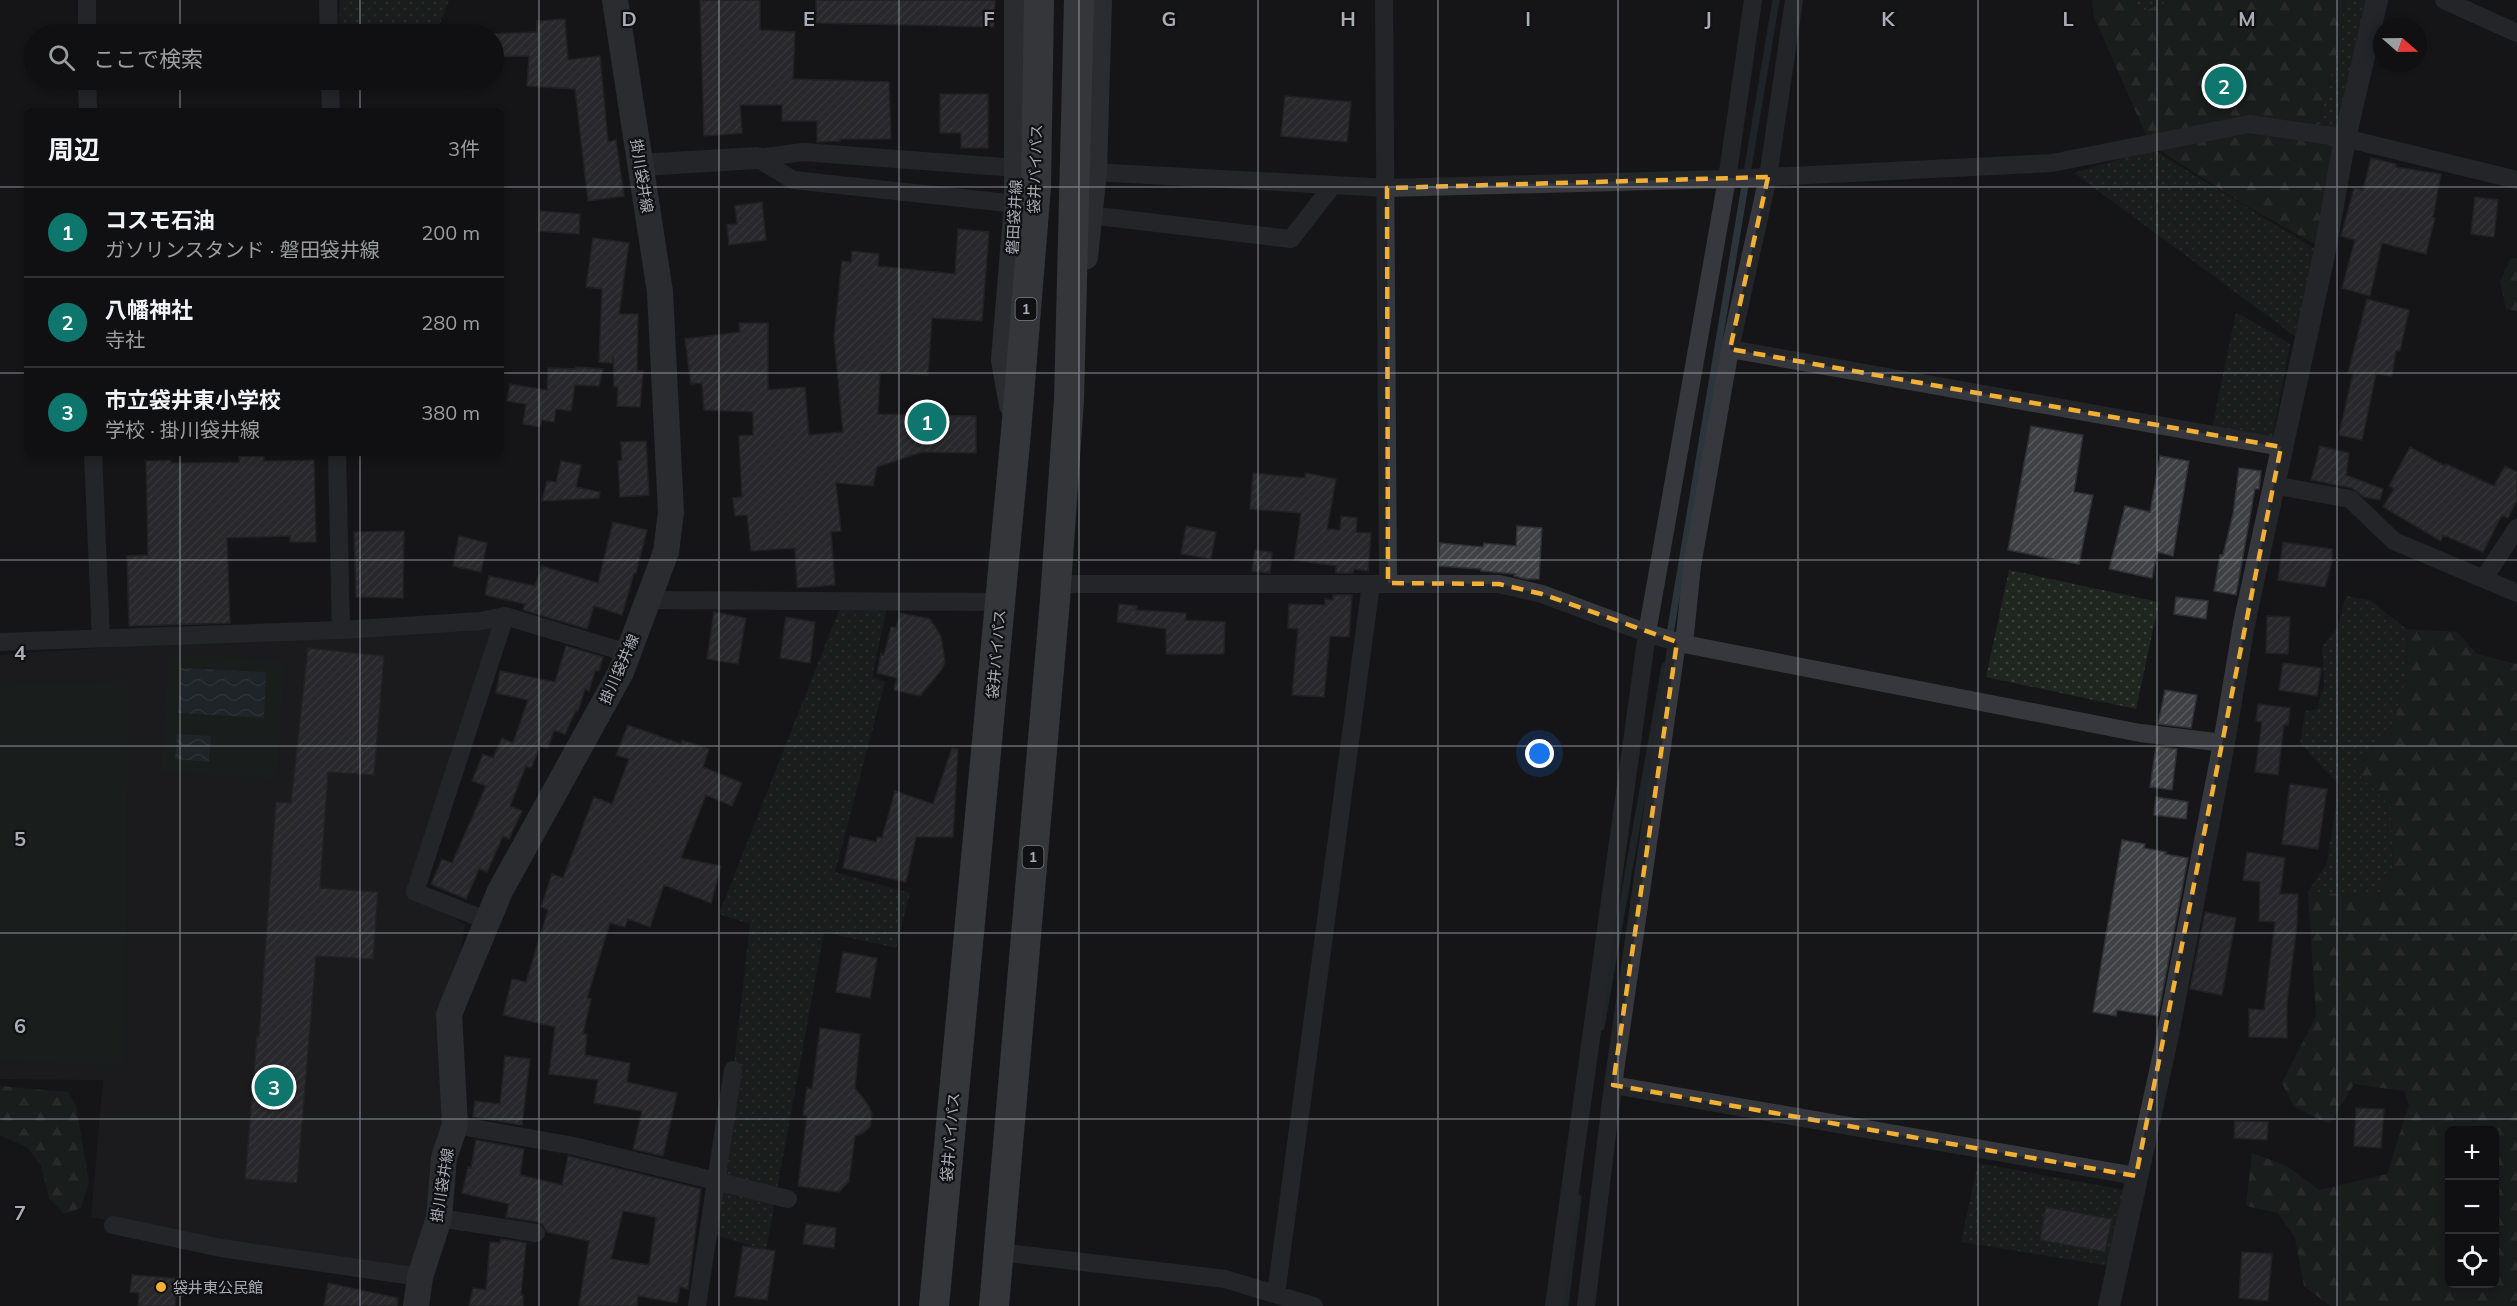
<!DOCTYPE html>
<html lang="ja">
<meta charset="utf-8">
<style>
body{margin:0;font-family:Mulish,"Noto Sans JP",sans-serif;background:#19191b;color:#f1f3f6}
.controls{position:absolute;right:18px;bottom:18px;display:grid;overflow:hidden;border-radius:9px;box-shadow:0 3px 9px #0003}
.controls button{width:54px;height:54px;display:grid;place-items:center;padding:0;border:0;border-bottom:2px solid #303032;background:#101012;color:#f1f3f6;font:30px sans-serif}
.compass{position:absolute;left:2373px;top:18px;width:54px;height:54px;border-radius:50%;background:#101012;box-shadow:0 3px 9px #0003;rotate:110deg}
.you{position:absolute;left:1540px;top:754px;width:21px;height:21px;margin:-15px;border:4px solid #fff;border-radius:50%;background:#1a73e8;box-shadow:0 0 0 9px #1a73e833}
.badge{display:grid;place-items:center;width:39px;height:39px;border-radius:50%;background:#0f766e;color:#fff;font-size:20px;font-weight:700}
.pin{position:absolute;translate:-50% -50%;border:3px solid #fff;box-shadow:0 2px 6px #0006}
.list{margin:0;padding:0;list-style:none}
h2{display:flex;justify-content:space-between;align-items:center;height:78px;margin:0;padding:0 24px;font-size:26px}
h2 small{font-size:20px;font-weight:400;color:#9c9d9f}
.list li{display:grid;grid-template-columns:39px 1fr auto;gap:18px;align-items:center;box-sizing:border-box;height:90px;padding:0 24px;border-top:2px solid #303032}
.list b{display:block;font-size:22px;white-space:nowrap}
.list p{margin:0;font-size:20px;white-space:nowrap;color:#9c9d9f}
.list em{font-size:20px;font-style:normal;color:#9c9d9f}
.icon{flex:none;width:33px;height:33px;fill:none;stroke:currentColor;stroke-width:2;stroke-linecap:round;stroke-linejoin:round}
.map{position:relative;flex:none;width:2517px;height:1306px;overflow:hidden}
.search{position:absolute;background:#101012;box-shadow:0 3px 9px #0003;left:24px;top:24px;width:480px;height:66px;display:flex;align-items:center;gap:15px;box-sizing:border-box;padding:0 21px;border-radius:33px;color:#9c9d9f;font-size:22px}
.panel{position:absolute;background:#101012;box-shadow:0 3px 9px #0003;left:24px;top:108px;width:480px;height:348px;border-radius:9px}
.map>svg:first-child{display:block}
.built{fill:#222225}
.grass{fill:url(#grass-dots)}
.forest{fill:url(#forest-firs);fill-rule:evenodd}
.pitch{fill:#1e261f}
.water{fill:url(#water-waves)}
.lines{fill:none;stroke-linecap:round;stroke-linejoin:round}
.stream{stroke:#2c353c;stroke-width:7}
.building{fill:url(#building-hatch);stroke:#303034;stroke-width:1.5;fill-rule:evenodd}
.minor{stroke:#37383d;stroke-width:18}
.tertiary{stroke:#37383d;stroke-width:22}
.secondary{stroke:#45474d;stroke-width:26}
.trunk{stroke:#5b5e65;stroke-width:30}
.marked{fill:none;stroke:#f2b134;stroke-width:4.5;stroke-dasharray:12 8;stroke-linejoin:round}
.grid{fill:none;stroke:#a8adb8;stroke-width:1.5;stroke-opacity:0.55}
.poi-dot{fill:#f2b134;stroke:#111113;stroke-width:2}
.labels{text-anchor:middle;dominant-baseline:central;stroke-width:4.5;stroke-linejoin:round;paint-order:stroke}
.shield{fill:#111113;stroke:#7b7e86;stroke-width:1.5}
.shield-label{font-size:14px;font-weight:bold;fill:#a8adb8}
.street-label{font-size:15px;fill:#a8adb8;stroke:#111113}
.poi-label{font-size:15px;fill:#a8adb8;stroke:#111113;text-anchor:start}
.grid-label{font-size:20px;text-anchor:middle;font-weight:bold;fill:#a8adb8;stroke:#111113;stroke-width:4.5;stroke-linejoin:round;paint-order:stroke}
</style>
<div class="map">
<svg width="2517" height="1306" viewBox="0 0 2517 1306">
<defs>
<pattern id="grass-dots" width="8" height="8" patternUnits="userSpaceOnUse" patternTransform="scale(1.5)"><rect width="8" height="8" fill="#1e261f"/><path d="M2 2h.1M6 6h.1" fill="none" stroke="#3c433d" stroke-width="1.8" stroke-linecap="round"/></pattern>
<pattern id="forest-firs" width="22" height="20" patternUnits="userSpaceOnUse" patternTransform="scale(1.5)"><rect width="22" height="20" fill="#1e261f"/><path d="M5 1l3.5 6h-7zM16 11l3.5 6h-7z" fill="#3c433d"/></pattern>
<pattern id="water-waves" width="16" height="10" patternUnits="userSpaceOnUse" patternTransform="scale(1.5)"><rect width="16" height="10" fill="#2c353c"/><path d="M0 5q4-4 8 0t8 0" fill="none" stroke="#485056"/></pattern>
<pattern id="building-hatch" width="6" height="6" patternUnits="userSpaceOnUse" patternTransform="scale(1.5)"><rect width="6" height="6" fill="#404145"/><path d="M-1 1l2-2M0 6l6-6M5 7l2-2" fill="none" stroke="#595a5e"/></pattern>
</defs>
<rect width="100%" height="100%" fill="#161618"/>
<path class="built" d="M 500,620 L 415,892 L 465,925 L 449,1014 L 455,1125 L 420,1277 L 91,1217 L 103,1080 L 0,1079 L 0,655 Z"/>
<path class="grass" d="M 340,0 L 449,0 L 436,34 L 339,34 Z
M 2131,0 L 2173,0 L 2141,12 Z
M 2345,0 L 2375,0 L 2341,138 L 2316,134 L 2339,43 Z
M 2152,149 L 2318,251 L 2296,337 L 2074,173 Z
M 2236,312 L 2290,344 L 2272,440 L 2212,428 Z
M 2009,570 L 2159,602 L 2136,709 L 1986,677 Z
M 2346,596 L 2370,600 L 2406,629 L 2407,673 L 2394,723 L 2355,770 L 2391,806 L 2393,872 L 2377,896 L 2308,892 L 2327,863 L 2339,785 L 2300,743 L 2305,711 L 2317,709 L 2324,685 L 2322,647 L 2337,628 Z
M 887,607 L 872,677 L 885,682 L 835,872 L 910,893 L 896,948 L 824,932 L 766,1250 L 715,1235 L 750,924 L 719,914 L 839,610 Z
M 1978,1163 L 2125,1190 L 2110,1266 L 1961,1242 Z"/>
<path class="forest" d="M 2092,0 L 2131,0 L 2141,12 L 2173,0 L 2345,0 L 2339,43 L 2316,133 L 2341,138 L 2325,250 L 2243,204 L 2150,144 L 2094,17 Z
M 2511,258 L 2517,258 L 2517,311 L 2506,309 L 2500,281 Z
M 2406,629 L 2457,632 L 2477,654 L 2517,664 L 2517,1306 L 2330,1306 L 2304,1286 L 2295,1238 L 2278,1213 L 2246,1206 L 2252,1153 L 2287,1166 L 2319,1190 L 2387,1174 L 2409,1105 L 2404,1091 L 2354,1084 L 2330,1124 L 2294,1107 L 2282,1083 L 2316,1016 L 2308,892 L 2377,896 L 2393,872 L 2391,807 L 2355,770 L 2394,723 L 2407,673 ZM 2450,1130 L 2494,1130 L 2494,1284 L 2450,1284 Z
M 0,1086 L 68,1092 L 76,1105 L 89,1182 L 81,1208 L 64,1214 L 49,1198 L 41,1166 L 28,1148 L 0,1135 Z"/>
<path class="pitch" d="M 168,654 L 285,660 L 277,779 L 161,772 Z
M 128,680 L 125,1066 L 0,1061 L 0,687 Z"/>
<path class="water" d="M 181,668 L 266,672 L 264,718 L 178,713 Z
M 177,734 L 211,736 L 209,762 L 175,759 Z"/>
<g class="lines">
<path class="stream" d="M 1669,640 L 1776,0
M 1601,1027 L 1665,666
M 1565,1306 L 1578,1198"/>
</g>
<path class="building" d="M 700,0 L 760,0 L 760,30 L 795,32 L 793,79 L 889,82 L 891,139 L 840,139 L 840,141 L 817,142 L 817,121 L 782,121 L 782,105 L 740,105 L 742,133 L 704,136 Z
M 816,0 L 995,0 L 994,27 L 816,23 Z
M 565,19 L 568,60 L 600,56 L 608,142 L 616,140 L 624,196 L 588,201 L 575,89 L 527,86 L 529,56 L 494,57 L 494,34 L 537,32 L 537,21 Z
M 940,94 L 988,94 L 988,148 L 961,148 L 961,133 L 940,133 Z
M 1285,96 L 1351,102 L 1347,142 L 1281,136 Z
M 2371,158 L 2396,164 L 2396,167 L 2441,174 L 2433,217 L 2435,218 L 2426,254 L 2382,243 L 2370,296 L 2342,288 L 2355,240 L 2341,236 L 2354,188 L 2363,190 Z
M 2475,197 L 2498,200 L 2494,237 L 2471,234 Z
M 762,202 L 766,240 L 729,245 L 727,225 L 737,224 L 735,206 Z
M 540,211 L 580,214 L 579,234 L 539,231 Z
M 958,229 L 989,232 L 982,321 L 932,318 L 928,375 L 880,372 L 878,414 L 976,416 L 976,453 L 922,452 L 877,467 L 873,486 L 836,483 L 841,531 L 831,532 L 835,585 L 797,588 L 795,548 L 751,551 L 747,515 L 735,516 L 733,498 L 742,497 L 739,436 L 753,435 L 753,412 L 704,410 L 702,383 L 691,384 L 685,339 L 740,332 L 739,323 L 768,323 L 768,390 L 805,387 L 809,435 L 843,432 L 834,337 L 842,261 L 851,262 L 852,251 L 879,254 L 878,266 L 955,274 Z
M 593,238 L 629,243 L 619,314 L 638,314 L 637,371 L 643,371 L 640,407 L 617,406 L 618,387 L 614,387 L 613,356 L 612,363 L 599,362 L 602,289 L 586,287 Z
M 2367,299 L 2409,310 L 2400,351 L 2396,351 L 2392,376 L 2376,374 L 2362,440 L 2339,435 L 2353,373 L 2348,373 Z
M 576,367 L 603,369 L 599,386 L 575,385 L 571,411 L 556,409 L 554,422 L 542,420 L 540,427 L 523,424 L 526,404 L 507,401 L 510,384 L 547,390 L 548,368 L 576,369 Z
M 2031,426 L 2083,435 L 2074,492 L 2093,495 L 2079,564 L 2008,550 Z
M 646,441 L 649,495 L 620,497 L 618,461 L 622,460 L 621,442 Z
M 2320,446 L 2349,453 L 2346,475 L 2383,489 L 2380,500 L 2364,497 L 2352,488 L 2311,480 Z
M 2410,447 L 2445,466 L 2446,464 L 2494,486 L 2505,466 L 2517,472 L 2517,500 L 2508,518 L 2502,515 L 2483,552 L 2443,535 L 2441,541 L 2383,507 L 2394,489 L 2389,486 Z
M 239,456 L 264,456 L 264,461 L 314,460 L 316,542 L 290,542 L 290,536 L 227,538 L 230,623 L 129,626 L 127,556 L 148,555 L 146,461 L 171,460 L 171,463 L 239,462 Z
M 2160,456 L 2189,461 L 2173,556 L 2157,552 L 2152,578 L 2109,569 L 2125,506 L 2150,512 Z
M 561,461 L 581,465 L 576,487 L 600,492 L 599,498 L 542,501 L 547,481 L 556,482 Z
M 2239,468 L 2261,471 L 2259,489 L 2255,489 L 2236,595 L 2214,591 L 2220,555 L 2223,555 L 2233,514 Z
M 1253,473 L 1305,478 L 1306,473 L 1336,479 L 1327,529 L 1340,530 L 1341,516 L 1357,518 L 1356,532 L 1371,533 L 1368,571 L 1354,569 L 1353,573 L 1336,573 L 1336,566 L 1294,560 L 1301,513 L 1250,509 Z
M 613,522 L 647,530 L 636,573 L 634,573 L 622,615 L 594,606 L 587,629 L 523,610 L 525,604 L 485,595 L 489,576 L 535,586 L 542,566 L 598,583 Z
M 1186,526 L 1216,532 L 1211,559 L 1181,554 Z
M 1517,526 L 1542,528 L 1539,579 L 1526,579 L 1514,576 L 1515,574 L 1481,571 L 1481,569 L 1438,566 L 1440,543 L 1483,547 L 1484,543 L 1516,546 Z
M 404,531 L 403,598 L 356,597 L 354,532 Z
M 459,536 L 487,543 L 481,572 L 453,566 Z
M 2283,542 L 2332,549 L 2332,561 L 2325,587 L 2278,580 Z
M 1255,550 L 1272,552 L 1270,573 L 1252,571 Z
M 1333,595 L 1352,595 L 1349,637 L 1330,636 L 1324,697 L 1292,695 L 1298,629 L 1288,628 L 1289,604 L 1325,605 L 1325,599 L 1333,600 Z
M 2176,597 L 2208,601 L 2206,619 L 2174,614 Z
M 1119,604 L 1137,606 L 1136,610 L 1186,613 L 1186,620 L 1225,622 L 1224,654 L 1166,654 L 1166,629 L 1117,622 Z
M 714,612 L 746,618 L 738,664 L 707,659 Z
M 900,613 L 930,619 L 941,636 L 945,662 L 942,669 L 920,696 L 894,690 L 897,678 L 877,673 L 881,654 L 884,655 L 891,627 L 896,628 Z
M 2267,616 L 2290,617 L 2288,654 L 2266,653 Z
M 786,617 L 815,622 L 810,663 L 780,658 Z
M 566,646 L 603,657 L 599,671 L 595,671 L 589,691 L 585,689 L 578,711 L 576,710 L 565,734 L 554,730 L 548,748 L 540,746 L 531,768 L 526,766 L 510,806 L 522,811 L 509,839 L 503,836 L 487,872 L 479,869 L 466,899 L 431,884 L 442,859 L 452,863 L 486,786 L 472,781 L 483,754 L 493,758 L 502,738 L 513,743 L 528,700 L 496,693 L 500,671 L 555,682 Z
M 308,648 L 384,656 L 374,775 L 328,772 L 320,888 L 378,892 L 373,959 L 316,956 L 297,1183 L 245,1179 L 257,1036 L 259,1037 L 276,802 L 291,803 Z
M 2283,663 L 2321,668 L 2317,696 L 2279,690 Z
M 2165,690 L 2197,695 L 2191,728 L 2158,724 Z
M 2258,704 L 2290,708 L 2288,725 L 2284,725 L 2278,775 L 2255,772 L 2262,722 L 2256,721 Z
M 628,725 L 681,744 L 682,740 L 709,749 L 703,767 L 742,783 L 732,806 L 706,795 L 681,858 L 721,866 L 711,903 L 664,885 L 650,927 L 628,919 L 625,927 L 610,923 L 587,998 L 591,999 L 583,1034 L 587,1034 L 585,1055 L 630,1063 L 627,1082 L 677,1093 L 663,1156 L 633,1149 L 642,1111 L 594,1103 L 598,1080 L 549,1074 L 555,1027 L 503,1015 L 512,979 L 526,982 L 548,910 L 541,907 L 552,874 L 563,878 L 594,797 L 612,804 L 629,759 L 616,755 Z
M 2156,746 L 2177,749 L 2172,790 L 2150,787 Z
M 952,748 L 958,749 L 953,837 L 916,837 L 906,882 L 843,868 L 850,836 L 876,842 L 877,837 L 882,838 L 895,791 L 933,804 Z
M 2290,784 L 2327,789 L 2318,849 L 2282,844 Z
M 2156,797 L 2188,802 L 2186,819 L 2154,815 Z
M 2122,840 L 2145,844 L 2144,848 L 2166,852 L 2165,854 L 2188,858 L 2158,1016 L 2117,1010 L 2116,1016 L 2093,1012 Z
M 2247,852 L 2285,858 L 2280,894 L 2298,894 L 2297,925 L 2287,1003 L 2287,1038 L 2249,1037 L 2249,1009 L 2264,1010 L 2275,922 L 2259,921 L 2260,882 L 2243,880 Z
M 2205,912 L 2236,918 L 2222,995 L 2190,989 Z
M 843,952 L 877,958 L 870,998 L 836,992 Z
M 820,1028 L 860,1034 L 855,1088 L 869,1106 L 872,1114 L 870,1127 L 863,1133 L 855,1136 L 849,1181 L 839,1192 L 798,1186 L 807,1116 L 803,1115 L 807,1088 L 812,1089 Z
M 505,1056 L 530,1059 L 522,1125 L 473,1117 L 475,1101 L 500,1104 Z
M 2356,1108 L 2384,1109 L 2381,1148 L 2354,1146 Z
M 2235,1121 L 2268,1122 L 2267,1140 L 2234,1138 Z
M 476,1140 L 524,1149 L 520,1175 L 562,1185 L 568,1156 L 701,1189 L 688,1289 L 680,1287 L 677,1303 L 638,1296 L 637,1306 L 579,1306 L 589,1241 L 547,1232 L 543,1225 L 538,1222 L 506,1217 L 509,1204 L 462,1193 L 468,1167 L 471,1168 ZM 623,1211 L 656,1217 L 649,1265 L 611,1259 Z
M 2046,1207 L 2112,1219 L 2105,1252 L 2040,1240 Z
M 806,1224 L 836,1228 L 834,1248 L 803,1244 Z
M 501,1239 L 526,1243 L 521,1295 L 523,1295 L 523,1306 L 469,1306 L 473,1288 L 486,1290 L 490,1242 L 500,1243 Z
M 743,1246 L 775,1251 L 767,1300 L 735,1296 Z
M 2242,1252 L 2272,1254 L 2268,1301 L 2239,1298 Z
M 132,1275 L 184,1279 L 183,1296 L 176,1296 L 175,1306 L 138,1306 L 139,1293 L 130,1292 Z
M 328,1283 L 398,1298 L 397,1306 L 324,1306 Z"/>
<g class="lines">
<path class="minor" d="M 87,0 L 87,34
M 328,0 L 329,34
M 1384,0 L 1388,583
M 2444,0 L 2517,33
M 87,80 L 88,111
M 330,80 L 331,111
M 757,158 L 793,180 L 1017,204
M 757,158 L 803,152 L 1017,168
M 1094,172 L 1387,188 L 1727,179 L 2052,163 L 2249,124 L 2345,138 L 2517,180
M 1089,215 L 1291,239 L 1333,185
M 1730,349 L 2281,447
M 93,453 L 101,638
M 337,453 L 341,630
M 2273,485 L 2350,499 L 2394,541 L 2517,593
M 2484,578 L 2517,528
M 1057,584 L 1499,584 L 1542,594 L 1647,633 L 1684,644 L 2140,733 L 2224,743
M 647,600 L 1001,602
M 0,642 L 341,630 L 481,621 L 505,616 L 628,653
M 1684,644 L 1692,566 L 1730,349 L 1768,177 L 1794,0
M 486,920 L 415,892 L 505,616
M 1613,1085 L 2136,1176
M 455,1125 L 574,1146 L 788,1199
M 439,1218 L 536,1233
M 113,1225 L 221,1248 L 420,1277
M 999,1252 L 1225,1279 L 1314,1306
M 1276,1294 L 1371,584
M 697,1306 L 733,1070
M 1554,1306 L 1647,633 L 1727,179 L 1753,0
M 1586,1306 L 1613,1085 L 1677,642"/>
<path class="tertiary" d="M 641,165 L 757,158
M 2109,1306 L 2166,1044 L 2224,743 L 2244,624 L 2325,250 L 2345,138 L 2377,0"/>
<path class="secondary" d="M 1085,257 L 1094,172 L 1099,0
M 1012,405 L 1004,360 L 1017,204 L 1017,0
M 416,1306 L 420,1277 L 439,1218 L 444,1158 L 455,1125 L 449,1014 L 500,891 L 621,672 L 666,552 L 671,512 L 660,292 L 615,0"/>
<path class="trunk" d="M 934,1306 L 1016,432 L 1036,187 L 1039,0
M 994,1306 L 1055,600 L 1069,400 L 1079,0"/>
</g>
<path d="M0 0H2517V1306H0ZM 1768,177 L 1730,349 L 2281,447 L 2136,1176 L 1613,1085 L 1677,642 L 1542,594 L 1499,584 L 1388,583 L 1387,188 Z" fill="#161618" fill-opacity=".55" fill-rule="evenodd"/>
<path class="marked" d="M 1768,177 L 1730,349 L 2281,447 L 2136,1176 L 1613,1085 L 1677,642 L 1542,594 L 1499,584 L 1388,583 L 1387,188 Z"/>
<path class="grid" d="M 180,0 L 180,34M 360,0 L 360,34M 539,0 L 539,1306M 719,0 L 719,1306M 899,0 L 899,1306M 1079,0 L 1079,1306M 1258,0 L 1258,1306M 1438,0 L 1438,1306M 1618,0 L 1618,1306M 1798,0 L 1798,1306M 1978,0 L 1978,1306M 2157,0 L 2157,1306M 2337,0 L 2337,1306M 180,80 L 180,111M 360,80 L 360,111M 0,187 L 27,187M 501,187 L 2517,187M 0,373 L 27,373M 501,373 L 2517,373M 180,453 L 180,1306M 360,453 L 360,1306M 0,560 L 2517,560M 0,746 L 2517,746M 0,933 L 2517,933M 0,1119 L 2517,1119"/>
<circle class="poi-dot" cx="161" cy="1287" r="6"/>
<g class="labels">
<g class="shield">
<rect x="1015.5" y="298" width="21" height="22" rx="4.5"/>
<rect x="1022.5" y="846" width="21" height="22" rx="4.5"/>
</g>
<g class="shield-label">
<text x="1026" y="309">1</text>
<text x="1033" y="857">1</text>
</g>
<g class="street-label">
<text transform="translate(1035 169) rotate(-88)">袋井バイパス</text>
<text transform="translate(642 176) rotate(81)">掛川袋井線</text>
<text transform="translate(1014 217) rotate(-87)">磐田袋井線</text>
<text transform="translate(996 654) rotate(-85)">袋井バイパス</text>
<text transform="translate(619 669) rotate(-66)">掛川袋井線</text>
<text transform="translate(950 1137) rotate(-85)">袋井バイパス</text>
<text transform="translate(442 1185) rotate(-81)">掛川袋井線</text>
</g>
<g class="poi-label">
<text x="173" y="1287">袋井東公民館</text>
</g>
</g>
<g class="grid-label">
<text x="629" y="26">D</text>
<text x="809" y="26">E</text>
<text x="989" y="26">F</text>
<text x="1169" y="26">G</text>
<text x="1348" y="26">H</text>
<text x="1528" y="26">I</text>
<text x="1708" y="26">J</text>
<text x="1888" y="26">K</text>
<text x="2068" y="26">L</text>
<text x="2247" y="26">M</text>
<text x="20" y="660">4</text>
<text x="20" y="846">5</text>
<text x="20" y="1033">6</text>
<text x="20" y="1220">7</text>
</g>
</svg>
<div class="controls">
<button>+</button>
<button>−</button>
<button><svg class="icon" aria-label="locate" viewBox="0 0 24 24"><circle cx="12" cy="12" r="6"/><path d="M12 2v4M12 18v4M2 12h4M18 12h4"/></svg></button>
</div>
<svg class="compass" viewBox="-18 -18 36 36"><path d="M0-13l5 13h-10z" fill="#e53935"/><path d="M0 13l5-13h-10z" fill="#9c9d9f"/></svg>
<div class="you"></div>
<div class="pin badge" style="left:927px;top:422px">1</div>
<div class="pin badge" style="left:2224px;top:86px">2</div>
<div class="pin badge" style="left:274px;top:1087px">3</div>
<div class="search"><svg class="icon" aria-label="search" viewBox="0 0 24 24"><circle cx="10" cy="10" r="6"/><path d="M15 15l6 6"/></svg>ここで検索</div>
<section class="panel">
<h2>周辺<small>3件</small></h2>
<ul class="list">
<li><span class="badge">1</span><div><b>コスモ石油</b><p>ガソリンスタンド · 磐田袋井線</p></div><em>200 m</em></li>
<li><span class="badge">2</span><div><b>八幡神社</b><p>寺社</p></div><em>280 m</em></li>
<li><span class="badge">3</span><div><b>市立袋井東小学校</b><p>学校 · 掛川袋井線</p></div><em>380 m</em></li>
</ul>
</section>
</div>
